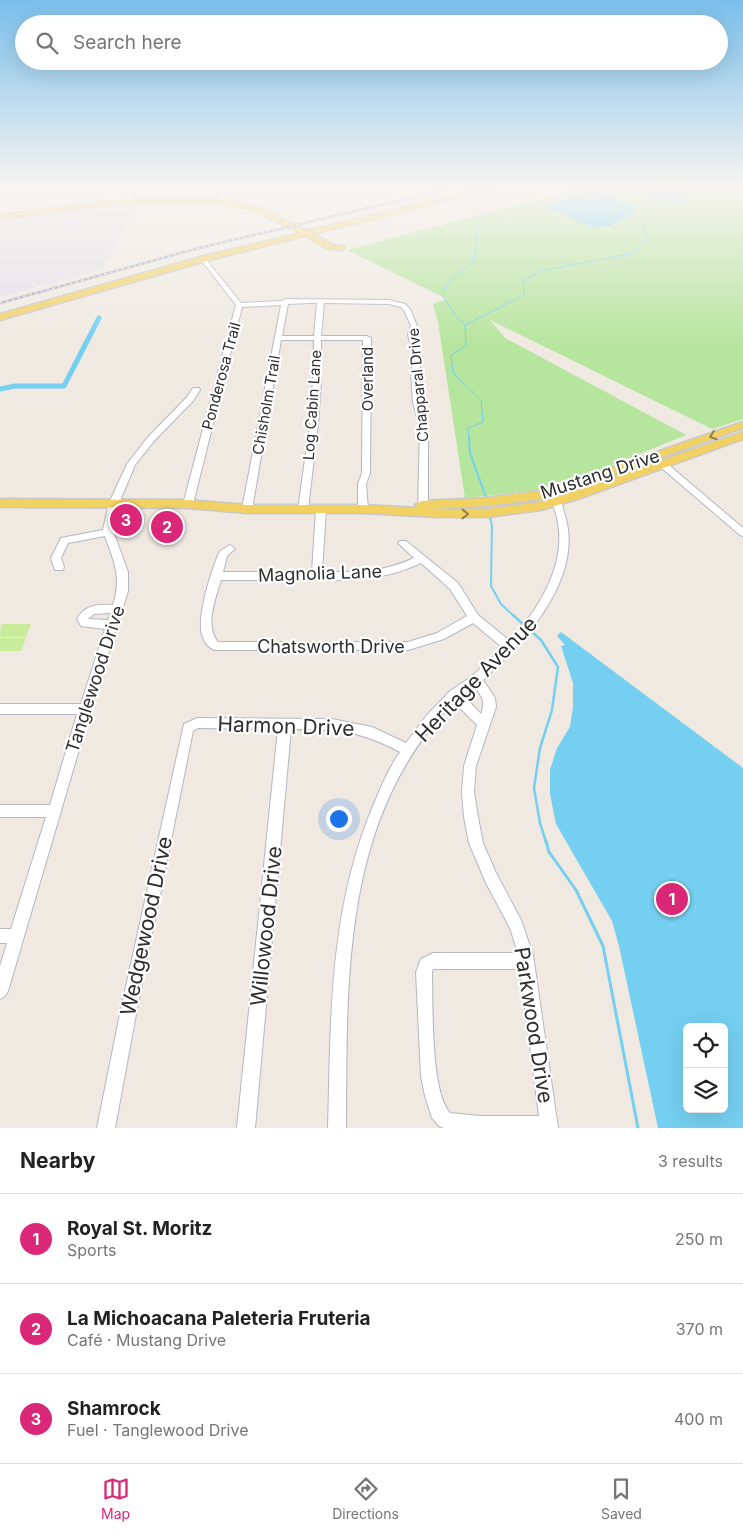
<!DOCTYPE html>
<meta charset="utf-8">
<style>
body{margin:0;font-family:Inter,sans-serif;background:#f2f2f2;color:#222}
.controls{position:absolute;right:15px;bottom:15px;display:grid;overflow:hidden;border-radius:8px;box-shadow:0 5px 20px #0002}
.controls button{width:45px;height:45px;display:grid;place-items:center;padding:0;border:0;border-bottom:1px solid #e0e0e0;background:#fff;color:#222;font:25px sans-serif}
.you{position:absolute;left:338px;top:818px;width:18px;height:18px;margin:-12px;border:4px solid #fff;border-radius:50%;background:#1a73e8;box-shadow:0 0 0 8px #1a73e833}
.badge{display:grid;place-items:center;width:32px;height:32px;border-radius:50%;background:#db2777;color:#fff;font-size:16px;font-weight:700}
.pin{position:absolute;translate:-50% -50%;border:2px solid #fff;box-shadow:0 1px 5px #0006}
.list{margin:0;padding:0;list-style:none}
h2{display:flex;justify-content:space-between;align-items:center;height:65px;margin:0;padding:0 20px;font-size:21px}
h2 small{font-size:16px;font-weight:400;color:#767676}
.list li{display:grid;grid-template-columns:32px 1fr auto;gap:15px;align-items:center;box-sizing:border-box;height:90px;padding:0 20px;border-top:1px solid #e0e0e0}
.list b{display:block;font-size:19px;white-space:nowrap}
.list p{margin:0;font-size:16px;white-space:nowrap;color:#767676}
.list em{font-size:16px;font-style:normal;color:#767676}
.icon{flex:none;width:28px;height:28px;fill:none;stroke:currentColor;stroke-width:2;stroke-linecap:round;stroke-linejoin:round}
.map{position:relative;flex:none;width:743px;height:1128px;overflow:hidden}
.search{position:absolute;background:#fff;box-shadow:0 5px 20px #0002;left:15px;right:15px;top:15px;height:55px;display:flex;align-items:center;gap:12px;box-sizing:border-box;padding:0 18px;border-radius:28px;color:#767676;font-size:19px}
.sheet{height:335px;background:#fff}
nav{display:flex;justify-content:space-around;align-items:center;box-sizing:border-box;height:70px;border-top:1px solid #e0e0e0;background:#fff;font-size:14px;color:#767676}
nav a{display:grid;justify-items:center;gap:2px}
nav .on{color:#db2777}
.map>svg:first-child{display:block}
.industrial{fill:#e3e1e8}
.green{fill:#b6e59e}
.pitch{fill:#c9ec9a}
.water{fill:#75cff0;fill-rule:evenodd}
.lines{fill:none;stroke-linecap:round;stroke-linejoin:round}
.stream-far3{stroke:#75cff0;stroke-width:1}
.stream-far2{stroke:#75cff0;stroke-width:2}
.stream-far1{stroke:#75cff0;stroke-width:2.5}
.stream{stroke:#75cff0;stroke-width:3}
.canal{stroke:#75cff0;stroke-width:5}
.minor-casing{stroke:#b4b7c1;stroke-width:2}
.major-casing{stroke:#c9c9c9;stroke-width:3}
.minor{fill:#fff;fill-rule:evenodd}
.major{fill:#f2d163;fill-rule:evenodd}
.rail-casing{stroke:#a3a6b8;stroke-width:2.5}
.rail{stroke:#fff;stroke-width:1;stroke-dasharray:3;stroke-linecap:butt}
.oneway{stroke:#908048}
.labels{text-anchor:middle;dominant-baseline:central;stroke-width:4.5;stroke-linejoin:round;paint-order:stroke}
.far-street-label{font-size:15px;fill:#2e2e2e;stroke:#fff}
.street-label{font-size:18px;fill:#2e2e2e;stroke:#fff}
.near-street-label{font-size:21px;fill:#2e2e2e;stroke:#fff}
</style>
<div class="map">
<svg width="743" height="1128" viewBox="0 0 743 1128">
<rect width="100%" height="100%" fill="#efe9e1"/>
<path class="industrial" d="M 153,188 L 428,188 L 400,195 L 151,195 Z
M 139,203 L 103,269 L 0,297 L 0,221 L 118,204 Z"/>
<path class="green" d="M 582,188 L 743,188 L 743,419 L 712,429 L 490,320 L 505,338 L 686,435 L 583,477 L 539,490 L 465,498 L 438,322 L 433,304 L 447,299 L 347,250 Z"/>
<path class="pitch" d="M 1,624 L 31,624 L 26,637 L 0,637 Z
M 0,638 L 26,638 L 21,651 L 0,651 Z"/>
<path class="water" d="M 656,188 L 682,188 L 680,194 L 688,203 L 658,198 L 648,194 L 656,191 Z
M 599,191 L 629,203 L 635,209 L 635,213 L 611,226 L 593,228 L 547,207 L 550,204 L 588,192 Z
M 561,632 L 743,768 L 743,1128 L 658,1128 L 619,946 L 612,921 L 556,824 L 550,794 L 550,770 L 557,748 L 570,727 L 573,707 L 573,683 L 561,646 L 565,645 L 557,636 ZM 687,1027 L 724,1027 L 724,1109 L 687,1109 Z"/>
<g class="lines">
<path class="stream-far3" d="M 465,325 L 457,318 L 441,293 L 453,278 L 474,262 L 477,229 L 482,217 L 474,196
M 469,439 L 468,428 L 483,422 L 481,400 L 453,373 L 451,355 L 466,346 L 465,325 L 524,295 L 523,281 L 541,271 L 634,253 L 648,239 L 638,219 L 658,209 L 667,200"/>
<path class="stream-far2" d="M 469,438 L 470,453 L 487,500
M 489,514 L 492,525 L 491,586 L 501,604 L 515,617"/>
<path class="stream-far1" d="M 513,615 L 525,626
M 529,629 L 541,640 L 558,667 L 552,710 L 540,748 L 534,788 L 540,823 L 546,842"/>
<path class="stream" d="M 546,841 L 549,852 L 576,890 L 603,946 L 638,1128"/>
<path class="canal" d="M 0,389 L 15,386 L 64,386 L 99,318"/>
<defs>
<path id="minor" d="M 129,188 L 135,188 L 133,200 L 130,202 L 127,200 Z
M 223,188 L 228,188 L 224,201 L 221,203 L 218,201 Z
M 201,258 L 205,258 L 241,303 L 282,301 L 285,299 L 389,300 L 405,304 L 410,309 L 417,326 L 416,335 L 422,357 L 419,373 L 421,402 L 428,428 L 428,513 L 426,515 L 420,515 L 418,513 L 420,428 L 413,402 L 411,373 L 414,357 L 408,335 L 411,326 L 404,310 L 401,307 L 389,304 L 324,303 L 321,336 L 367,336 L 371,338 L 370,473 L 366,484 L 368,509 L 366,511 L 363,512 L 358,509 L 358,484 L 362,473 L 363,340 L 321,340 L 321,380 L 318,424 L 308,509 L 303,512 L 298,509 L 310,424 L 313,380 L 314,340 L 281,340 L 252,509 L 247,512 L 242,509 L 281,305 L 242,307 L 193,504 L 191,506 L 185,506 L 183,504 L 236,305 L 201,260 ZM 310,303 L 317,303 L 314,336 L 282,336 L 288,304 Z
M 193,388 L 199,388 L 200,390 L 193,401 L 154,441 L 135,465 L 119,503 L 112,528 L 128,572 L 128,591 L 91,709 L 8,991 L 5,996 L 0,999 L 0,966 L 7,943 L 0,943 L 0,929 L 11,929 L 46,817 L 0,817 L 0,805 L 50,805 L 77,714 L 0,714 L 0,704 L 81,704 L 105,629 L 81,626 L 77,619 C 84,605 98,604 113,605 C 122,577 114,562 105,536 L 68,543 L 61,558 L 64,567 L 63,570 L 55,570 L 51,558 L 61,538 L 103,530 L 109,503 L 127,464 L 148,437 L 187,397 ZM 111,613 L 108,620 L 88,619 L 94,614 Z
M 654,454 L 657,455 L 743,528 L 743,536 L 740,535 L 651,459 L 650,457 Z
M 553,489 C 560,492 562,505 564,512 C 586,576 526,641 483,680 L 495,698 L 496,707 L 476,766 L 474,792 L 478,817 L 483,843 L 496,873 L 521,920 L 533,955 L 558,1128 L 444,1128 L 439,1126 L 432,1118 L 425,1096 L 421,1076 L 416,972 L 421,959 L 433,953 L 518,953 L 510,928 L 486,883 L 469,843 L 464,817 L 462,792 L 464,766 L 477,725 L 454,702 C 341,816 347,979 346,1128 L 328,1128 C 331,1017 329,911 373,806 C 381,787 388,769 400,752 C 360,730 334,729 291,729 L 255,1128 L 237,1128 L 278,729 L 198,728 L 193,731 L 137,1009 L 115,1128 L 97,1128 L 121,1009 L 184,724 L 197,718 L 332,719 L 372,727 L 406,743 L 427,715 L 450,691 L 471,677 L 503,648 L 473,623 L 444,639 L 408,650 L 215,650 C 207,648 201,637 201,628 C 199,611 212,567 220,551 L 230,545 L 235,549 L 227,556 L 223,572 L 312,572 L 316,509 L 321,506 L 324,507 L 326,509 L 322,572 C 357,572 382,573 414,558 L 398,543 L 400,541 L 406,541 L 458,583 L 478,615 L 510,641 C 539,609 568,563 557,518 C 555,509 551,501 548,492 ZM 421,563 L 450,589 L 467,616 L 437,633 L 408,642 L 218,642 C 204,625 216,598 221,580 C 249,580 277,580 305,580 C 348,580 380,582 421,563 ZM 475,687 C 482,697 486,702 481,714 L 463,695 ZM 433,969 L 520,969 L 539,1116 L 480,1116 L 450,1113 C 430,1090 433,1004 432,972 Z"/>
<path id="major" d="M 483,188 L 496,188 L 313,234 L 336,246 L 344,245 L 344,249 C 331,254 317,242 305,236 L 206,261 L 0,320 L 0,314 L 200,257 L 300,233 L 256,211 L 221,203 L 124,203 L 0,219 L 0,215 L 124,199 L 221,199 L 260,208 L 307,231 Z
M 743,422 L 743,428 L 548,498 L 486,506 L 429,509 L 488,509 L 541,502 L 743,432 L 743,439 L 578,499 L 541,510 L 488,517 L 437,517 L 363,513 L 247,513 L 188,508 L 0,507 L 0,499 L 188,500 L 247,505 L 363,505 L 418,508 L 415,505 L 421,501 L 486,498 L 547,490 Z"/>
</defs>
<use href="#minor" class="minor-casing"/>
<use href="#major" class="major-casing"/>
<use href="#minor" class="minor"/>
<use href="#major" class="major"/>
<defs>
<path id="rail" d="M 0,303 L 195,249 L 452,188"/>
</defs>
<use href="#rail" class="rail-casing"/>
<use href="#rail" class="rail"/>
</g>
<defs><path id="oneway-chevron" d="M-2-3.5L2.5 0L-2 3.5" fill="none" stroke-width="1.6" stroke-linecap="round" stroke-linejoin="round" transform="scale(1.25)"/></defs>
<g class="oneway">
<use href="#oneway-chevron" transform="translate(713 436) rotate(160)"/>
<use href="#oneway-chevron" transform="translate(465 514)"/>
</g>
<linearGradient id="sky" x2="0" y2="1"><stop stop-color="#7abfeb"/><stop offset="0.54" stop-color="#f8f5f2"/><stop offset="1" stop-color="#f8f5f2" stop-opacity="0"/></linearGradient>
<rect width="743" height="346" fill="url(#sky)"/>
<g class="labels">
<g class="far-street-label">
<text transform="translate(221 376) rotate(-75)">Ponderosa Trail</text>
<text transform="translate(367 379) rotate(-90)">Overland</text>
<text transform="translate(418 385) rotate(-95)">Chapparal Drive</text>
<text transform="translate(266 405) rotate(-80)">Chisholm Trail</text>
<text transform="translate(312 405) rotate(-86)">Log Cabin Lane</text>
</g>
<g class="street-label">
<text transform="translate(600 474) rotate(-18)">Mustang Drive</text>
<text transform="translate(320 573) rotate(-2)">Magnolia Lane</text>
<text x="331" y="646">Chatsworth Drive</text>
<text transform="translate(95 679) rotate(-72)">Tanglewood Drive</text>
</g>
<g class="near-street-label">
<text transform="translate(476 679) rotate(-46)">Heritage Avenue</text>
<text transform="translate(286 726) rotate(2)">Harmon Drive</text>
<text transform="translate(146 926) rotate(-78)">Wedgewood Drive</text>
<text transform="translate(266 926) rotate(-84)">Willowood Drive</text>
<text transform="translate(534 1025) rotate(81)">Parkwood Drive</text>
</g>
</g>
</svg>
<div class="controls">
<button><svg class="icon" aria-label="locate" viewBox="0 0 24 24"><circle cx="12" cy="12" r="6"/><path d="M12 2v4M12 18v4M2 12h4M18 12h4"/></svg></button>
<button><svg class="icon" aria-label="layers" viewBox="0 0 24 24"><path d="M12 4l9 5-9 5-9-5zM3 14l9 5 9-5"/></svg></button>
</div>
<div class="you"></div>
<div class="pin badge" style="left:672px;top:899px">1</div>
<div class="pin badge" style="left:167px;top:527px">2</div>
<div class="pin badge" style="left:126px;top:520px">3</div>
<div class="search"><svg class="icon" aria-label="search" viewBox="0 0 24 24"><circle cx="10" cy="10" r="6"/><path d="M15 15l6 6"/></svg>Search here</div>
</div>
<section class="sheet">
<h2>Nearby<small>3 results</small></h2>
<ul class="list">
<li><span class="badge">1</span><div><b>Royal St. Moritz</b><p>Sports</p></div><em>250 m</em></li>
<li><span class="badge">2</span><div><b>La Michoacana Paleteria Fruteria</b><p>Café · Mustang Drive</p></div><em>370 m</em></li>
<li><span class="badge">3</span><div><b>Shamrock</b><p>Fuel · Tanglewood Drive</p></div><em>400 m</em></li>
</ul>
</section>
<nav>
<a class="on"><svg class="icon" aria-label="map" viewBox="0 0 24 24"><path d="M3 6l6-2 6 2 6-2v14l-6 2-6-2-6 2zM9 4v14M15 6v14"/></svg>Map</a>
<a><svg class="icon" aria-label="directions" viewBox="0 0 24 24"><path d="M12 3l9 9-9 9-9-9zM9 14v-3h6M13 9l2 2-2 2"/></svg>Directions</a>
<a><svg class="icon" aria-label="saved" viewBox="0 0 24 24"><path d="M7 4h10v16l-5-4-5 4z"/></svg>Saved</a>
</nav>
